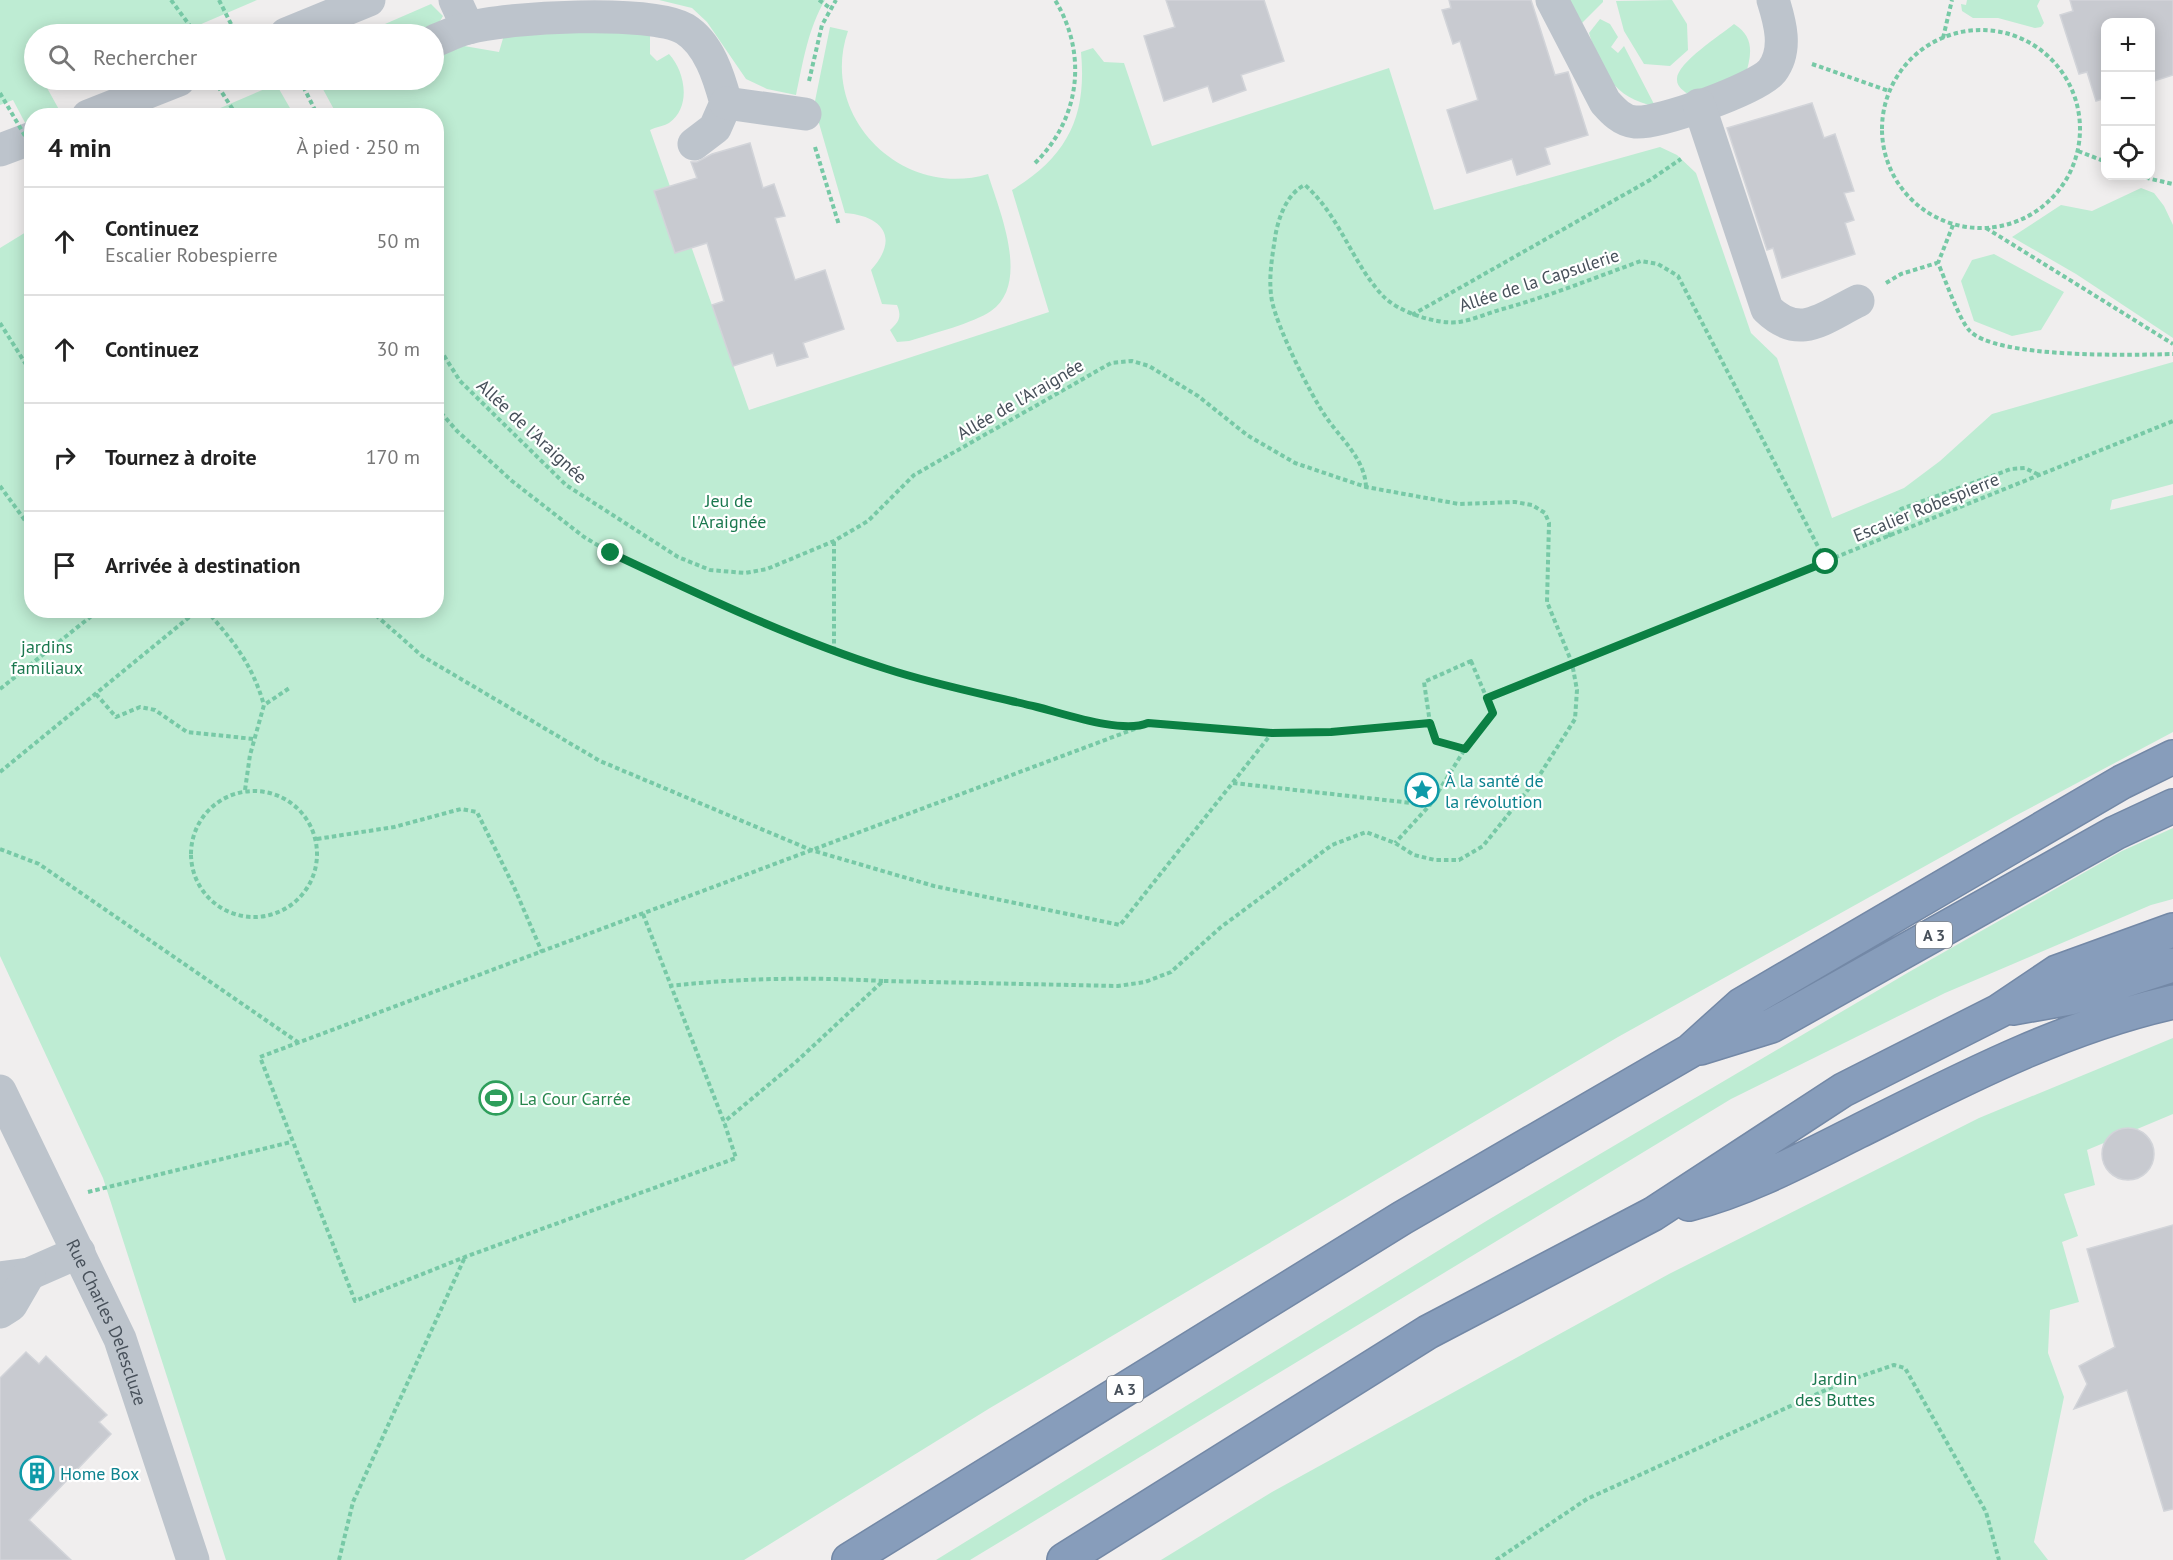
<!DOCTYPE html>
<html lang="fr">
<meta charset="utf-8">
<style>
body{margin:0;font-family:"PT Sans",sans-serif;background:#f2f2f2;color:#222}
.controls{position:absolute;right:18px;top:18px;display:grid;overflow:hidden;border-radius:12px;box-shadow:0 3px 15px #0003}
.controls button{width:54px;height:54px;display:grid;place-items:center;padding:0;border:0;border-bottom:2px solid #e0e0e0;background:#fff;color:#222;font:30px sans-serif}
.stop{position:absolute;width:18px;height:18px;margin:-14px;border:4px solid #0b8043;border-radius:50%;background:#fff}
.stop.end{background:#0b8043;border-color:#fff;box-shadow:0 2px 6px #0008}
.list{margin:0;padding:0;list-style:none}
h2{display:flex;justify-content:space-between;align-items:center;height:78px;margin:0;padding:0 24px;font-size:26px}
h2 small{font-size:20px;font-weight:400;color:#767676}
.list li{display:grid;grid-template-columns:39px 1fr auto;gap:18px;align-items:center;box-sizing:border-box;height:108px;padding:0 24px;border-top:2px solid #e0e0e0}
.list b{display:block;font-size:22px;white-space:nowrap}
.list p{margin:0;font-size:20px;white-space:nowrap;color:#767676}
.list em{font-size:20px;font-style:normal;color:#767676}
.icon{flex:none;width:33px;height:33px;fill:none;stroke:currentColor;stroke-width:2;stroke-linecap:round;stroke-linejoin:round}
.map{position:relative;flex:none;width:2173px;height:1560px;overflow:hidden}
.search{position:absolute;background:#fff;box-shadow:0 3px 15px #0003;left:24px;top:24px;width:420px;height:66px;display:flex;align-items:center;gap:15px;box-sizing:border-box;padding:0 21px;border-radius:33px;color:#767676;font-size:22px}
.panel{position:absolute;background:#fff;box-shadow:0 3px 15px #0003;left:24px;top:108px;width:420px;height:510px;border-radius:24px}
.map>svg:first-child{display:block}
.green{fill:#beecd3}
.building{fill:#c8cad0;stroke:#d2d4d9;stroke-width:1.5}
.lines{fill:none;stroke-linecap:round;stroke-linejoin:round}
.highway-casing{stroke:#7388a6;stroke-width:36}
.path{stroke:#77c9a6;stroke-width:4;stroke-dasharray:4.5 3;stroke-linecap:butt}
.minor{stroke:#bdc4cc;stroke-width:33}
.highway{stroke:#879dbb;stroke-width:33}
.path-bridge{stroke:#77c9a6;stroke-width:4;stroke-dasharray:4.5 3;stroke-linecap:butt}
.route{stroke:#0b8043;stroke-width:8}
.labels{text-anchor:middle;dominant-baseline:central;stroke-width:4.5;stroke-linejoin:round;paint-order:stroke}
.shield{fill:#fff;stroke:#7e848c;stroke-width:1.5}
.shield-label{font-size:16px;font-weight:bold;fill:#47505a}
.street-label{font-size:18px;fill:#47505a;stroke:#fff}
.park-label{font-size:18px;fill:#1b784f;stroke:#fff}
.culture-label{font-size:18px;fill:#0d838f;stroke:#fff;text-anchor:start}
.leisure-label{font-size:18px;fill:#27864d;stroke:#fff;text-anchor:start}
</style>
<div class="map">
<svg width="2173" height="1560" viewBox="0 0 2173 1560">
<rect width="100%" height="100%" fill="#f0eeee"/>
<path class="green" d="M 0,0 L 257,0 L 178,34 L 34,34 L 34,80 L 70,80 L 46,86 L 62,115 L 32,116 L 31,134 L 13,100 L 0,105 Z
M 659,0 L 825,0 C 808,29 803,62 796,95 L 767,89 L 746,79 L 707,22 L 692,8 Z
M 1569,0 L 1603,0 L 1603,2 L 1580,25 Z
M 1672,0 L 1687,24 L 1688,50 L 1670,66 L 1644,64 L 1624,31 L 1616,1 Z
M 1967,0 L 2040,0 L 2037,6 L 2044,23 L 2041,27 L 2035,28 L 1998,18 L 1973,18 L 1962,11 L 1961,4 L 1966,5 Z
M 431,4 L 443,16 C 432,40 384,34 362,34 Z
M 1600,19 L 1610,24 L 1618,37 L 1611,47 L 1618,53 L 1624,46 L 1655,106 C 1614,99 1600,70 1589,33 Z
M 1734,24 C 1756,38 1751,56 1745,77 L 1689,95 C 1684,91 1677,87 1677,80 C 1675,64 1721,35 1734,24 Z
M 830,27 L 848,31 C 818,117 903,200 988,174 C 999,210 1031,283 991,311 C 974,323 931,334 909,341 L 897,342 L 890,330 C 899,322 902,317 897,305 L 882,304 L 871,270 C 900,238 883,216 845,213 L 814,106 Z
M 650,30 L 650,54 L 657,61 L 669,54 C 685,71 692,107 669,123 C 664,126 656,127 650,130 L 749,410 L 1049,312 L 1012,190 C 1068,156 1087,116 1081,52 L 1093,48 L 1104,62 L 1124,63 L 1152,146 L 1389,68 L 1434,210 L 1660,147 L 1677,155 L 1696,173 L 1751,333 L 1777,358 L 1832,518 L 1904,488 L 1940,461 L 1992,414 L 2173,362 L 2173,484 L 2112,500 L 2110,510 L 2173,495 L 2173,732 L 2015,816 L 1618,1037 L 990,1408 L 744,1560 L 226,1560 L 103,1178 L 0,956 L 0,248 L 31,229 L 32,610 L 436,610 L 436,116 L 337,115 L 318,80 L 434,80 L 434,56 L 464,46 L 499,52 L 504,35 Z
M 267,88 L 279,89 L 294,115 L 204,115 Z
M 2141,188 L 2154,193 L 2164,206 L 2173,225 L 2173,338 L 2076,274 L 2012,237 L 2061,205 L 2092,211 Z
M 1994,254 L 2064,292 L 2041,330 L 2012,336 L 1974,321 L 1961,281 L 1972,260 Z
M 2173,828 L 2173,899 L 2151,905 L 1945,993 L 1731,1099 L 970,1560 L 936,1560 L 1488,1220 L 1909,972 L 2122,851 Z
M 2173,1038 L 2173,1114 L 2087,1150 L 2095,1185 L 2064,1194 L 2078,1236 L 2062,1242 L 2079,1302 L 2050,1310 L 2048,1353 L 2064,1397 L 2034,1542 L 2048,1560 L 1161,1560 L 1272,1492 L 1669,1274 L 1979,1118 Z"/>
<path class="building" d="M 1166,0 L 1264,0 L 1284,61 L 1241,75 L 1246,90 L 1213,102 L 1208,86 L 1164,101 L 1144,36 L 1175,27 Z
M 1449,0 L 1531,0 L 1555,75 L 1568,72 L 1588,135 L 1545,148 L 1550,164 L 1517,175 L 1512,159 L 1467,173 L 1447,110 L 1478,100 L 1460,41 L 1453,44 L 1442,10 L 1451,8 Z
M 2070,0 L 2173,0 L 2173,75 L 2151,82 L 2151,22 L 2106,22 L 2106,98 L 2096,101 L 2087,72 L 2079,74 L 2060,15 L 2073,11 Z
M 1812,103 L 1824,138 L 1835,134 L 1854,191 L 1844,193 L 1854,220 L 1845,223 L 1855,254 L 1782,278 L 1773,248 L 1767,250 L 1727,128 Z
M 750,143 L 763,188 L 774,184 L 785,216 L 775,218 L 795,280 L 825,270 L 844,329 L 803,343 L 808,357 L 777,366 L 773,353 L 733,366 L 712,305 L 724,301 L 707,243 L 675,253 L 654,191 L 697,178 L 691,162 L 697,162 L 712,154 Z
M2102 1154a26 26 0 1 1 52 0a26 26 0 1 1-52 0Z
M 2173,1225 L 2173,1509 L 2164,1511 L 2127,1390 L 2074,1409 L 2087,1384 L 2079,1366 L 2115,1347 L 2087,1249 Z
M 26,1352 L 39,1364 L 46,1356 L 107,1415 L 99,1422 L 111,1434 L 29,1520 L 71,1560 L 0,1560 L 0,1378 Z"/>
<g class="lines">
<defs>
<path id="highway" d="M 2013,1008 L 2070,998 L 2173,965
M 1700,1048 L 1771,1026 L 2115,833 L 2173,806
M 1689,1204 C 1748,1189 1803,1159 1857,1132 C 1959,1081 2061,1027 2173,1002
M 849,1560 L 1402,1218 L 1690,1051 L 1741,1005 L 2122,782 L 2173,757
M 1064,1560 L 1428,1332 L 1653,1214 L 1843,1090 L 1999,1011 L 2057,972 L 2173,930"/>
</defs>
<use href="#highway" class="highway-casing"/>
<path class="path" d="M 171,0 L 196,34
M 219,0 L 236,34
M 819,0 L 830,8
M1882 129a99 99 0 1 1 198 0a99 99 0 1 1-198 0Z
M 1943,38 L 1952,0
M 1812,64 L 1889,91
M 214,80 L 237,116
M 300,80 L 318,116
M 809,81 L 822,25 L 836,0
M 815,147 L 839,225
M 2078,151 L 2106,162
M 1035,163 C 1080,119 1088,54 1055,0
M 2138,176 L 2173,184
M 1953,225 L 1938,263 C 1945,279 1959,319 1969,330 C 1994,359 2134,355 2173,354
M 1986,228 L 2173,344
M 1886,283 L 1901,274 L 1937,263
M 1412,315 L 1650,180 L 1681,159
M 0,323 L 32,374
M 436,343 L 460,381 L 566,485 L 678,557 L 710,570 L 745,573 L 767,569 L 834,541 L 868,521 L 914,475 L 1111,363 L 1132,361 L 1149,366 L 1198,396 L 1247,435 L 1295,463 L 1366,487 L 1459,504 L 1515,502 L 1532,505 L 1545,513 L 1549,523 L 1547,602 L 1572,663 L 1577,690 L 1575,719 L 1539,776 L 1483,846 L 1459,860 L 1435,860 L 1414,855 L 1395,843 L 1366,832 L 1332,845 L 1221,927 L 1171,972 L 1145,982 L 1118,986 L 883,981 L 797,1061 L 724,1122
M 436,407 L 457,431 L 512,481 L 584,537 L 611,553 L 711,601 L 777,630 L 889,670 L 1083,719 L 1137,728 L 1148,723 L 1272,733 L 1331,732 L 1430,723
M 0,486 L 32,530
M 1366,487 C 1365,459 1341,439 1326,417 C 1310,394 1277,327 1272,301 C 1268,280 1272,258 1275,238 C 1278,218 1287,193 1305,185 C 1340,216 1352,263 1383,296 C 1398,312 1438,325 1459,322 C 1472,320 1486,314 1499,310 C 1547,297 1594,278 1641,261 L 1658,264 L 1678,276 L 1826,562
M 1889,537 L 1893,519 L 1901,509 L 2011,469 L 2025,468 L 2039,475
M 206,610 C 234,642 252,664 264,705
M 370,610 L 422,656 L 600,761 L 811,850 L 934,886 L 1120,925 L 1272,733
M 834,651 L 834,541
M 1471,661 L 1493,713 L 1465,749 L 1436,741 L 1430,723 L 1424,682 Z
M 0,689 L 99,610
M 96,694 L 116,717 L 140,707 L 155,710 L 187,732 L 254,739
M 1487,698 L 2173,421
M 0,772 L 198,610
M 1233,783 L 1430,805 L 1395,843
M 245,790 L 250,755 L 264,705 L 291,687
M191 854a63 63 0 1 1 126 0a63 63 0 1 1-126 0Z
M 1430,805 L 1465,749
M 317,839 L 394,827 L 461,809 L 477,812 L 514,887 L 542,952
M 0,849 L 39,864 L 299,1043
M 643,914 L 724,1122 L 736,1158 L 465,1257 L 355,1301 L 260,1057 L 1137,728
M 669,986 C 740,978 811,977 883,981
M 88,1192 L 291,1142
M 339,1560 L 353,1502 L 465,1257
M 1496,1560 L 1587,1499 L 1841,1383 L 1894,1365 L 1905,1368 L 1986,1512 L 1999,1560"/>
<g class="minor">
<path d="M 455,0 L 468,28"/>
<path d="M 1552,0 L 1605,102 C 1613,111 1622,121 1635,122 C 1658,124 1757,89 1772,71 C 1788,50 1780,22 1773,0"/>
<path d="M 286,34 L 369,0"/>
<path d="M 434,41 C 445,37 456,31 468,28 C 507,17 651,9 685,29 C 709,44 719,77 726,103 L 715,128 L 694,144"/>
<path d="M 726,103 L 805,114"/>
<path d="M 1699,105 L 1767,309 C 1800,341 1823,318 1858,301"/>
<path d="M 88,116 L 179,80"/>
<path d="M 0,150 L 32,138"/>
<path id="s1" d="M 0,1091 L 120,1339 L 193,1560"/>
<path d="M 0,1278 L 29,1274 L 79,1252"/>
<path d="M 0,1312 L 11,1305 L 29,1274"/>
</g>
<use href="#highway" class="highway"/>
<path class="path-bridge" d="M 0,93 L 32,148"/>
</g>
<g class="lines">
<path class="route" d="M 611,553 C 702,596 792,639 887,669 C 936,685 988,695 1037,707 C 1065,714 1122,734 1148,723 L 1272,733 L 1331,732 L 1430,723 L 1436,741 L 1465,749 L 1493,713 L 1487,698 L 1826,562"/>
</g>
<defs>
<symbol id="sight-ring" viewBox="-11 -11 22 22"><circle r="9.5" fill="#fff" stroke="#0f9aa8" stroke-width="1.5"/><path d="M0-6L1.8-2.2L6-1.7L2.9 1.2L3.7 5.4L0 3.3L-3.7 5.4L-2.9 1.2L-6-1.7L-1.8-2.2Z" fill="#0f9aa8"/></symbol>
<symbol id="stadium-ring" viewBox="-11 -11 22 22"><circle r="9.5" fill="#fff" stroke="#2e9e5b" stroke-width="1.5"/><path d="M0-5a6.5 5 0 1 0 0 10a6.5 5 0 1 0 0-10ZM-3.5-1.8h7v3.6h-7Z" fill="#2e9e5b"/></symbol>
<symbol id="building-ring" viewBox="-11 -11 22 22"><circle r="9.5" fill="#fff" stroke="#0f9aa8" stroke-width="1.5"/><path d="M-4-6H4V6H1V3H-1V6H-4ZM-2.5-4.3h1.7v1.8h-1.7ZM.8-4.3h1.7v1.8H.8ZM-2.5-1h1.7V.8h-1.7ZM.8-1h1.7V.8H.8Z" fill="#0f9aa8"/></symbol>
</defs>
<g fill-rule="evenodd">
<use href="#sight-ring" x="1403" y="771" width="38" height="38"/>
<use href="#stadium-ring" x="477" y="1079" width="38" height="38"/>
<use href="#building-ring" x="18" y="1454" width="38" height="38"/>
</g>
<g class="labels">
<g class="shield">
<rect x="1916" y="922" width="36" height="26" rx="4.5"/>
<rect x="1107" y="1376" width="36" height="26" rx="4.5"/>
</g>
<g class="shield-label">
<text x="1934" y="935">A 3</text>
<text x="1125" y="1389">A 3</text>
</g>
<g class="street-label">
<text transform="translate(1539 280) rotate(-18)">Allée de la Capsulerie</text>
<text transform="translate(1020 399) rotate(-30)">Allée de l'Araignée</text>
<text transform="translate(532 431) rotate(43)">Allée de l'Araignée</text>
<text transform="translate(1926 507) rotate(-22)">Escalier Robespierre</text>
<text stroke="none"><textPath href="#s1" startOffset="255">Rue Charles Delescluze</textPath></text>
</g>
<g class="park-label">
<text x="729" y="500">Jeu de<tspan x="729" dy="21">l'Araignée</tspan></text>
<text x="47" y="646">jardins<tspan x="47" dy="21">familiaux</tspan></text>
<text x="1835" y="1378">Jardin<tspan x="1835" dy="21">des Buttes</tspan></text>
</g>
<g class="culture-label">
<text x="1445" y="780">À la santé de<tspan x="1445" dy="21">la révolution</tspan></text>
<text x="60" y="1473">Home Box</text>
</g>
<g class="leisure-label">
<text x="519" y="1098">La Cour Carrée</text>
</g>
</g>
</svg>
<div class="controls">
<button>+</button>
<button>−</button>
<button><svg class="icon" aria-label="locate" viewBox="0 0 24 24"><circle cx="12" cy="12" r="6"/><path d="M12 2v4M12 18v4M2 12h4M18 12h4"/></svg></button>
</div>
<div class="stop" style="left:1826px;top:562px"></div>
<div class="stop end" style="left:611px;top:553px"></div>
<div class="search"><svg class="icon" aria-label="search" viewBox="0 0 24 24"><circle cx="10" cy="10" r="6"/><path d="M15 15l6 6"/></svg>Rechercher</div>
<section class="panel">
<h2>4 min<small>À pied · 250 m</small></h2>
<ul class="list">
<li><svg class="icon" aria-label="ahead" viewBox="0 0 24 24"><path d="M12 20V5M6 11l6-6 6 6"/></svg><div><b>Continuez</b><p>Escalier Robespierre</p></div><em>50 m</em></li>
<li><svg class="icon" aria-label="ahead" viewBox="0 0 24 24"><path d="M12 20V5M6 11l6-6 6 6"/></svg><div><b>Continuez</b></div><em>30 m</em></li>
<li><svg class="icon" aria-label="right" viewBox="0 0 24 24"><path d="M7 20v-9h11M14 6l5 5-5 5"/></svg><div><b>Tournez à droite</b></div><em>170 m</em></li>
<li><svg class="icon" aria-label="arrive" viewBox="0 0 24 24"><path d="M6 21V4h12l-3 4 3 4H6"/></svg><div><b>Arrivée à destination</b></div></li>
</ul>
</section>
</div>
